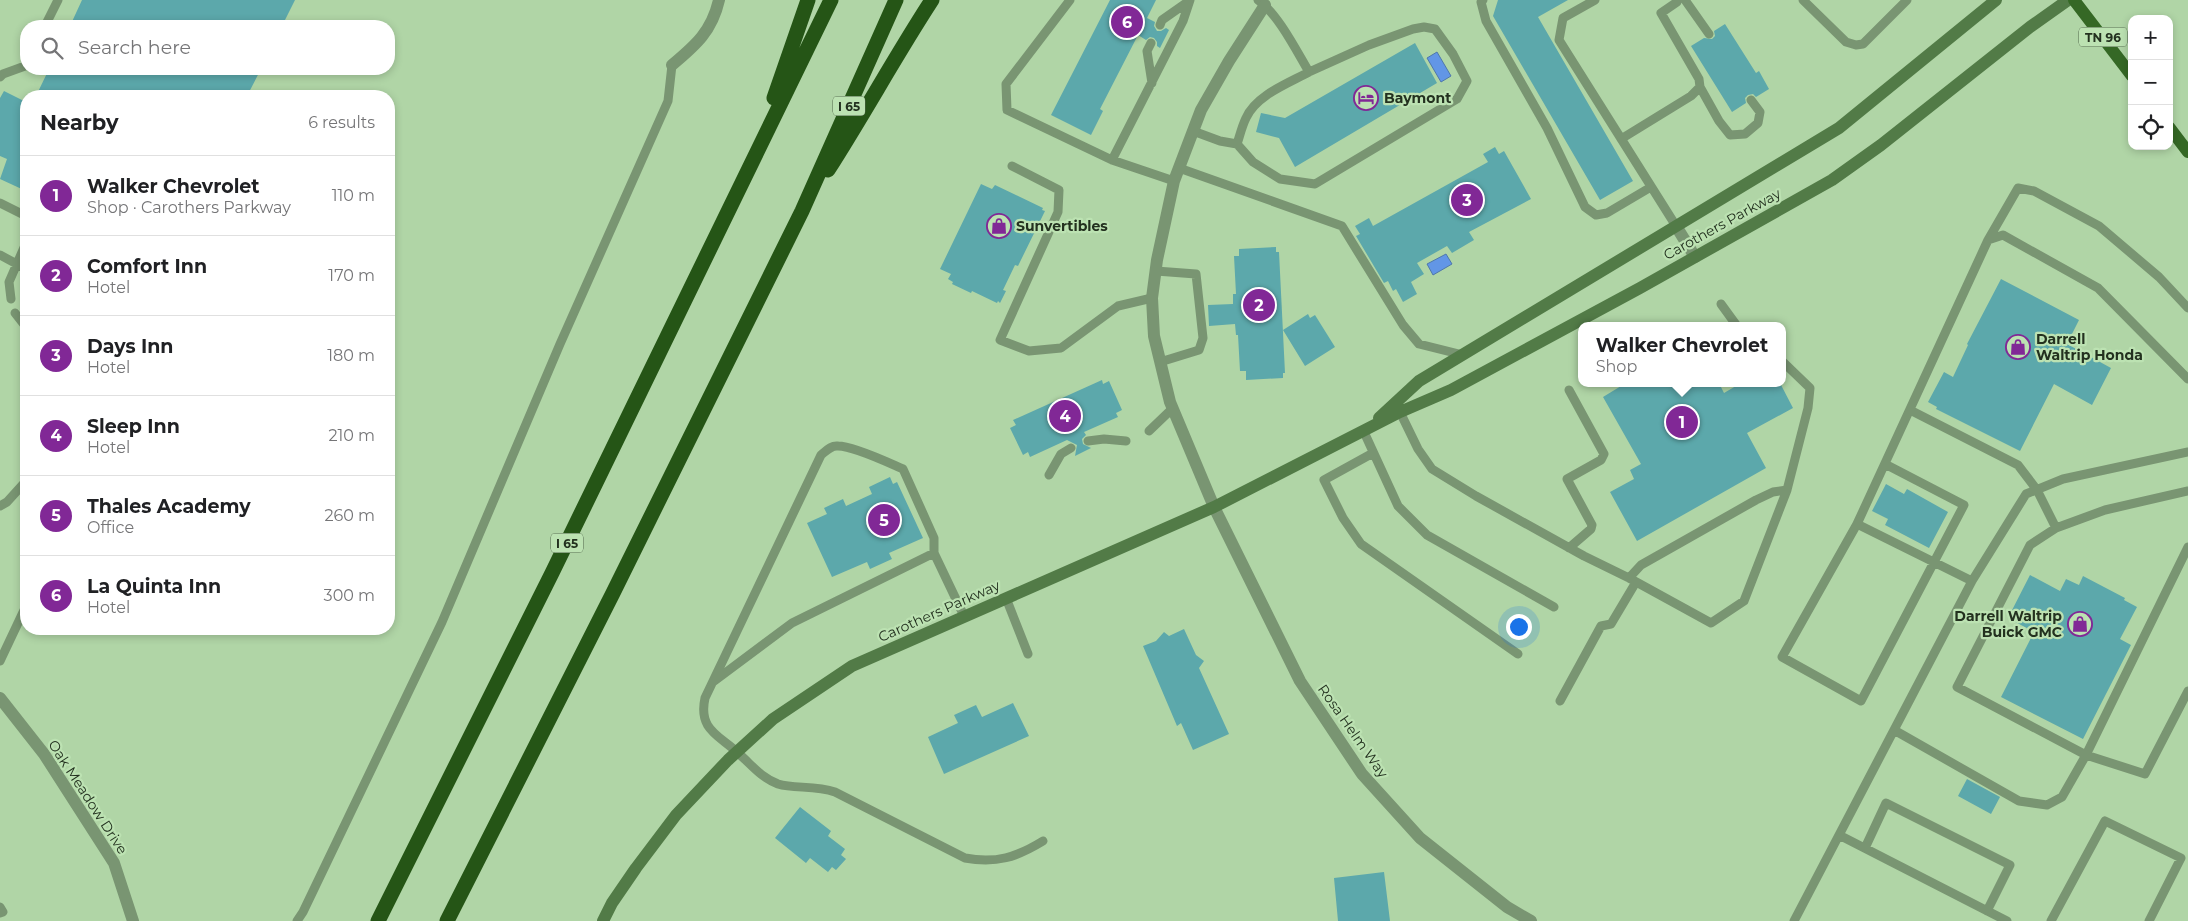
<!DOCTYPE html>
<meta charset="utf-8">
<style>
body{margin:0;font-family:Montserrat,sans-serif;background:#f6f6f6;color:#202124}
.controls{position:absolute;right:15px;top:15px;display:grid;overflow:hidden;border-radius:10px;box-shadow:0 2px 8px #0003}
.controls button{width:45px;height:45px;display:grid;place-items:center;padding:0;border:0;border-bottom:1px solid #e0e0e0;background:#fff;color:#202124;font:25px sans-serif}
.you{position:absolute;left:1518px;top:626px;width:18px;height:18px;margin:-12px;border:4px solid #fff;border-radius:50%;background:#1a73e8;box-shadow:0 0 0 8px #1a73e833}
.badge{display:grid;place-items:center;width:32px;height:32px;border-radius:50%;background:#812896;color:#fff;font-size:16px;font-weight:700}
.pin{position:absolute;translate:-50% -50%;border:2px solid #fff;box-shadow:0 1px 5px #0006}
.popup{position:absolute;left:1578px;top:322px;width:208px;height:65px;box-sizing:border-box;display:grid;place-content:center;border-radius:10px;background:#fff;filter:drop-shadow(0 1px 4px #0005);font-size:16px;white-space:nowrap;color:#757577}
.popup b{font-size:19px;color:#202124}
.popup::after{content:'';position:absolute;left:50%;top:100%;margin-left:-10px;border:10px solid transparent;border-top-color:#fff}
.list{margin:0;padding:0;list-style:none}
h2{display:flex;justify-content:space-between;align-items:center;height:65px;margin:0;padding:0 20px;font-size:21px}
h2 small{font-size:16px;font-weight:400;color:#757577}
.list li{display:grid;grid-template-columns:32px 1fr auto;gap:15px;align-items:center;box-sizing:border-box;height:80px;padding:0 20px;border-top:1px solid #e0e0e0}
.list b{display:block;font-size:19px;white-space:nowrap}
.list p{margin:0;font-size:16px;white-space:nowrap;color:#757577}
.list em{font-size:16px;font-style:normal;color:#757577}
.icon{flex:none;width:28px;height:28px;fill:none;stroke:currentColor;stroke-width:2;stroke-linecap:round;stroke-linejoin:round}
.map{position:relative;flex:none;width:2188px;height:921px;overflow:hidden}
.search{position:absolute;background:#fff;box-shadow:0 2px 8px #0003;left:20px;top:20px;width:375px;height:55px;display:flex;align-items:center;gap:12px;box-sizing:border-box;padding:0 18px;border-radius:20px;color:#757577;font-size:19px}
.panel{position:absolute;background:#fff;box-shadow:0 2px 8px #0003;left:20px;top:90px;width:375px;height:545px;border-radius:20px}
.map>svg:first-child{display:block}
.water{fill:#6296e6;stroke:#4f78aa}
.building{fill:#5ca8ab}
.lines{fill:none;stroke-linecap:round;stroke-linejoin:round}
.service{stroke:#799572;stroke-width:9}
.minor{stroke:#799572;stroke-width:12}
.tertiary{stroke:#799572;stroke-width:12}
.secondary{stroke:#527b47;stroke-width:12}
.primary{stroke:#356825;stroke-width:12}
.motorway{stroke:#255516;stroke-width:15}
.labels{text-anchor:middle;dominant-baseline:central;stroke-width:4.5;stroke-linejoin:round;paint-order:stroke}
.shield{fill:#bce2b2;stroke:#51664b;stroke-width:1}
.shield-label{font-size:12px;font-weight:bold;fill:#23311f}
.poi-label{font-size:14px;font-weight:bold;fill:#23311f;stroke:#bce2b2;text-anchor:start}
.street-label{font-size:14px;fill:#23311f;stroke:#bce2b2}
</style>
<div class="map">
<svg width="2188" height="921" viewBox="0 0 2188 921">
<rect width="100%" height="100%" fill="#b0d5a6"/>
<path class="water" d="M 1437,52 L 1451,76 L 1441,82 L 1427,58 Z
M 1446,254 L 1452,264 L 1433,275 L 1427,264 Z"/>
<path class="building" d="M 82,0 L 295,0 L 282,26 L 70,26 Z
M 1110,0 L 1156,0 L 1147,18 L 1155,22 L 1154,26 L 1157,31 L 1161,31 L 1166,28 L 1169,30 L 1160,48 L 1157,46 L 1157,42 L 1154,38 L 1150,37 L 1146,40 L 1138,35 L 1100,109 L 1103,111 L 1091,135 L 1051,115 Z
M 1498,0 L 1568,0 L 1538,17 L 1633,181 L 1600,200 L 1493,16 Z
M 1725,24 L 1756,73 L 1759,71 L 1769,89 L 1756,97 L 1753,94 L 1748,95 L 1745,98 L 1746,103 L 1732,112 L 1691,46 L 1704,38 L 1712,39 L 1715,36 L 1714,31 Z
M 1415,43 L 1437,83 L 1295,167 L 1279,138 L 1256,132 L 1261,113 L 1285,118 Z
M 49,69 L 261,69 L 247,96 L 36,96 Z
M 4,91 L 26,102 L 26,191 L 0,179 L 7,159 L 0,156 L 0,98 Z
M 1495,147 L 1499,154 L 1504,151 L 1531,199 L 1469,232 L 1474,240 L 1452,253 L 1447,246 L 1417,263 L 1424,274 L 1411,282 L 1417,294 L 1403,302 L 1396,289 L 1393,291 L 1388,281 L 1384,283 L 1356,236 L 1360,234 L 1355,226 L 1369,218 L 1373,226 L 1488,162 L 1483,154 Z
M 981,184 L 992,189 L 995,185 L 1043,208 L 1042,210 L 1045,211 L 1018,266 L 1015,265 L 1003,290 L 1006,291 L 1000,303 L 998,301 L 997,303 L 972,291 L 971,293 L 952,284 L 953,282 L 948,279 L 951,274 L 940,269 Z
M 1276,247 L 1276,252 L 1279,252 L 1285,373 L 1283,373 L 1283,378 L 1246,380 L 1246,371 L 1240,371 L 1238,335 L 1236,335 L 1235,324 L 1209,326 L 1208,305 L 1233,304 L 1233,294 L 1236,294 L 1234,256 L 1239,256 L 1239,249 Z
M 2001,279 L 2079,320 L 2067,344 L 2111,368 L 2092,405 L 2054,384 L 2020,451 L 1936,409 L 1937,407 L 1928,402 L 1944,372 L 1953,377 L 1968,345 L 1967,344 Z
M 1308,314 L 1310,318 L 1315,315 L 1335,347 L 1305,366 L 1283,330 Z
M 1102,380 L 1103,384 L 1109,381 L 1122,410 L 1116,413 L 1118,417 L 1084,432 L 1086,435 L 1082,439 L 1083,444 L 1091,448 L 1075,456 L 1077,445 L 1067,440 L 1030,457 L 1028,452 L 1023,455 L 1010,428 L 1016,425 L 1013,420 Z
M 1626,383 L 1719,383 L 1724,393 L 1741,383 L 1780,383 L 1793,408 L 1747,433 L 1766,468 L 1637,541 L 1610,492 L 1634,479 L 1630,470 L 1641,464 L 1603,397 Z
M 890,477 L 893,484 L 897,482 L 923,538 L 889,553 L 892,559 L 870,569 L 867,562 L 832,577 L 807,523 L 827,514 L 824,508 L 843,499 L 846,506 L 872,494 L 869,487 Z
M 1886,484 L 1904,494 L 1907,489 L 1948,512 L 1929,548 L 1885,525 L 1888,519 L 1872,511 Z
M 2030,575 L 2060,591 L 2066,579 L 2079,585 L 2083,576 L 2125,598 L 2124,600 L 2137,607 L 2120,639 L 2131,645 L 2083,739 L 2001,697 L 2034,632 L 2008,618 Z
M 1184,629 L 1196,655 L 1204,661 L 1199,668 L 1229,734 L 1193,750 L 1181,723 L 1177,726 L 1143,646 L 1156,641 L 1164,632 L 1169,636 Z
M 1013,703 L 1029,736 L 944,774 L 928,737 L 958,723 L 954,715 L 976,705 L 982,717 Z
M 1967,779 L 2000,797 L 1991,814 L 1958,796 Z
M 800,807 L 831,831 L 828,836 L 845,849 L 841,855 L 846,859 L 836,870 L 832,867 L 828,872 L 810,858 L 806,863 L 775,838 Z
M 1384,872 L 1390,921 L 1338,921 L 1334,878 Z"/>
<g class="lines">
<path class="service" d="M 1070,0 L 1006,84 L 1007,110 L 1112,160 L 1174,181
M 1483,0 L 1481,2 L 1486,21 L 1547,128 L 1585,207 L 1596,215 L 1607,213 L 1651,187
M 1595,0 L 1563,18 L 1559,40 L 1676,226
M 1685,0 L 1709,34
M 1803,0 L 1846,42 L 1856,45 L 1863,44 L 1907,0
M 1160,25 L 1162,20 L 1189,1
M 45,26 L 58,0
M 1151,43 L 1147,51 L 1152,83
M 0,77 L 3,74 L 25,66 L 26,63
M 1700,87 L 1719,121 L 1730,135 L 1745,134 L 1758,123 L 1760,112 L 1751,100
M 1193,131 L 1220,141 L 1237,144 C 1240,135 1242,126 1246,118 C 1256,95 1289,83 1309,72 C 1296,50 1278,14 1258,0
M 1621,139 L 1691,96 L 1700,87 L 1699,79 L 1661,13 L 1677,2
M 1237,144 L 1253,162 L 1280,179 L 1315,184 L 1457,99 L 1467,81 L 1453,54 L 1435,29 L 1424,27 L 1413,29 L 1369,45 L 1309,72
M 1112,160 L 1183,21 L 1190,0
M 1012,166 L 1059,190 L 1058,212 L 1000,340 L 1029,351 L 1061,348 L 1118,306 L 1152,298
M 1179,168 L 1342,226 L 1403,325 L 1419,344 L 1463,355
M 0,203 L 26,216
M 1988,240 L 2018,188 L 2034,191 L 2099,226 L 2159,277 L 2188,308
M 0,255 L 26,269
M 1156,271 L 1196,274 L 1203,338 L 1199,350 L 1160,362
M 11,299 L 9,282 L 26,243
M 1721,304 L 1737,326
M 15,313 L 26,327
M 1569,390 L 1604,454 L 1601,460 L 1567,479 L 1592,525 L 1591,529 L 1569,548
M 1910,410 L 2018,465 L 2037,490 L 2056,528
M 1400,412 L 1418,449 L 1432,469 L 1476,496 L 1584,556 L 1629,578 L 1711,623 L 1744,601 L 1787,490 L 1808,408 L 1810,388 L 1782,361
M 1149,431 L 1173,408
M 1364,432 L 1398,506 L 1427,535 L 1554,607
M 1088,441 L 1104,439 L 1126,441
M 1373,453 L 1324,480 L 1343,518 L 1361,544 L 1518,654
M 1049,475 L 1061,454 L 1071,448
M 2188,491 L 2105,510 L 2056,528 L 2030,545 L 1957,687 L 2086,755 L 2188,547
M 0,506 L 7,502 L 26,481
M 1857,524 L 1782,657 L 1861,701 L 1964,505 L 1885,464
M 1629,578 L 1641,565 L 1756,500 L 1773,492 L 1787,490
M 1972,581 L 2026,494 L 2063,479 L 2188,452
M 1006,598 L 1028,654
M 964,616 L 934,553 L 934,538 L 903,469 C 889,463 854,446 838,446 C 831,445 826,451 821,455 L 705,698 C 698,730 719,735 738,753 C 752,765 760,777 778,784 C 794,789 815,785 835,792 L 965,858 C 996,864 1017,857 1043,841
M 0,661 L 26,606
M 713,682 L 792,623 L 934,553
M 1560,701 L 1601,626 L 1611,624 L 1636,582
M 1894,730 L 2019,801 L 2047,805 L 2062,797 L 2086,755 L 2145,774 L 2188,691
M 1839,835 L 2007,921
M 1865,848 L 1886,803 L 2010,865 L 1987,911
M 0,907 L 3,912 L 0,913
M 297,921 L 303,912 L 442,622 L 560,344 L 668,101 L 672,65
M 1794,921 L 1972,581 L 1857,524 L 1988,240 L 2003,235 L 2098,288 L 2188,379
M 2051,921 L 2105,821 L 2181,858 L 2149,921"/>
<path class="minor" d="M 1265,5 L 1229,61 L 1201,110 L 1174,181 L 1157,260 L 1152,298 L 1154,336 L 1170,402 L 1214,507 L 1300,681 L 1362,774 L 1420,838 L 1507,907 L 1531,921
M 672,65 C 696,45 712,31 719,0
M 0,698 L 44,754 L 114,863 L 133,921"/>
<path class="tertiary" d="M 1676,226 L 1695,257"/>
<path class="secondary" d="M 1379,418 L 1419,381 L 1839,128 L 1996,0
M 603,921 L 612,903 L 636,868 L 676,815 L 728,760 L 773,719 L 852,666 L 1214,507 L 1400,412 L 1451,390 L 1640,288 L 1832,180 L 1881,145 L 2030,27 L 2068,0"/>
<path class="primary" d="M 2074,0 L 2132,76
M 2169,127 L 2188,152"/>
<path class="motorway" d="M 774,98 L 808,0
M 828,170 C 864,114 896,55 932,0
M 378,921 L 552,573 L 831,0
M 447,921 L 613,593 L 802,211 L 896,0"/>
</g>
<defs>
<symbol id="hotel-ring" viewBox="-11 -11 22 22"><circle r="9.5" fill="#bce2b2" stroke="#812896" stroke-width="1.5"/><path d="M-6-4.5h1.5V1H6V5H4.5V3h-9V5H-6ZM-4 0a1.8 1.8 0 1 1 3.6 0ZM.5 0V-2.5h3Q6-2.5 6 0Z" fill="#812896"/></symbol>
<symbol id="shop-ring" viewBox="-11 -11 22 22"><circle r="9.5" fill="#bce2b2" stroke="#812896" stroke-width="1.5"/><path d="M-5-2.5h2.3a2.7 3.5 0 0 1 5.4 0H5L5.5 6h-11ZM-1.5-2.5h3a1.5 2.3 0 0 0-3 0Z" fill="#812896"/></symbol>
</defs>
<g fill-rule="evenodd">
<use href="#hotel-ring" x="1352" y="84" width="28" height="28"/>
<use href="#shop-ring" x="985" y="212" width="28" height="28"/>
<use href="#shop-ring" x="2004" y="333" width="28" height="28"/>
<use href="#shop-ring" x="2066" y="610" width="28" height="28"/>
</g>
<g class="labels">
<g class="shield">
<rect x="2079" y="27.5" width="48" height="19" rx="4"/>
<rect x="833" y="96.5" width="32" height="19" rx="4"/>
<rect x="551" y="533.5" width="32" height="19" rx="4"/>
</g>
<g class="shield-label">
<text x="2103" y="37">TN 96</text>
<text x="849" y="106">I 65</text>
<text x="567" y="543">I 65</text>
</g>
<g class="poi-label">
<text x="1384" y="98">Baymont</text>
<text x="1016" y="226">Sunvertibles</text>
<text x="2036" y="339">Darrell<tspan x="2036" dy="16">Waltrip Honda</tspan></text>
<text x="2062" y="616" text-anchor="end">Darrell Waltrip<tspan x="2062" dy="16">Buick GMC</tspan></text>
</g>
<g class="street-label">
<text transform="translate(1722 224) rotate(-29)">Carothers Parkway</text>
<text transform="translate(939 611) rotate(-24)">Carothers Parkway</text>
<text transform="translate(1353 731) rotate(55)">Rosa Helm Way</text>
<text transform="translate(88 797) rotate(57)">Oak Meadow Drive</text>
</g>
</g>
</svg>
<div class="controls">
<button>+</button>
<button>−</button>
<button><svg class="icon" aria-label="locate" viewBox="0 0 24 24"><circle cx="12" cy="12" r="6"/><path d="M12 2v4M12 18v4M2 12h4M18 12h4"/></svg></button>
</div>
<div class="you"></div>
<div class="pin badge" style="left:1682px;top:422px">1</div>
<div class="popup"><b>Walker Chevrolet</b>Shop</div>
<div class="pin badge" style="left:1259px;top:305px">2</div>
<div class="pin badge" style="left:1467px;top:200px">3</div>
<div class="pin badge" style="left:1065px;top:416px">4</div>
<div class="pin badge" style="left:884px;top:520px">5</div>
<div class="pin badge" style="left:1127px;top:22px">6</div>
<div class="search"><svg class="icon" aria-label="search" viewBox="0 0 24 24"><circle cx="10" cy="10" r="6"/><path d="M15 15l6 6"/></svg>Search here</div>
<section class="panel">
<h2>Nearby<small>6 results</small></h2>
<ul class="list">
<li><span class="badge">1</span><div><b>Walker Chevrolet</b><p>Shop · Carothers Parkway</p></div><em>110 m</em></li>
<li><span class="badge">2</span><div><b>Comfort Inn</b><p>Hotel</p></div><em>170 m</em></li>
<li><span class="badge">3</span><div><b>Days Inn</b><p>Hotel</p></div><em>180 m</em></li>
<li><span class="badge">4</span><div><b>Sleep Inn</b><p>Hotel</p></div><em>210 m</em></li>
<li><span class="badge">5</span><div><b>Thales Academy</b><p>Office</p></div><em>260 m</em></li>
<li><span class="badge">6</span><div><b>La Quinta Inn</b><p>Hotel</p></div><em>300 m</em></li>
</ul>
</section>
</div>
